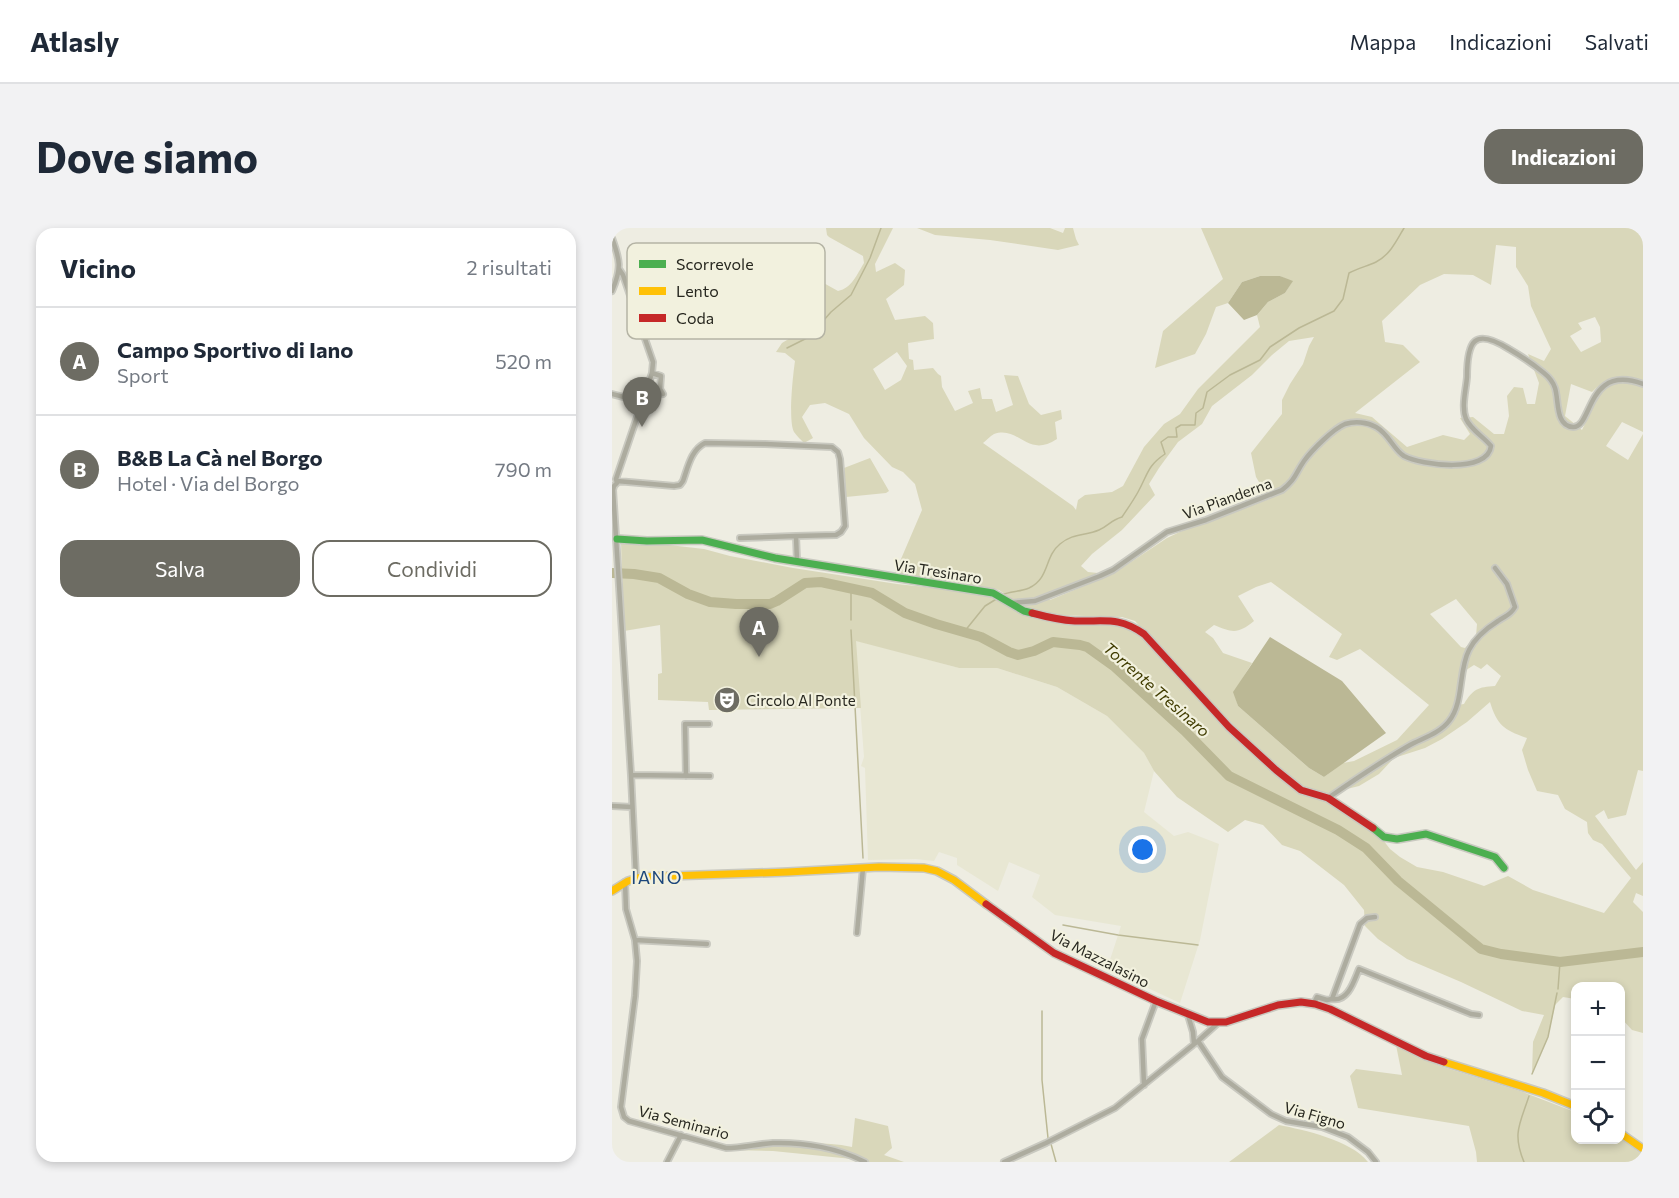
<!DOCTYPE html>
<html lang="it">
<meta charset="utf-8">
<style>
body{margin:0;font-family:Commissioner,sans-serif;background:#f2f2f3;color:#1f2937}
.controls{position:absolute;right:18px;bottom:18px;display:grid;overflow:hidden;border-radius:12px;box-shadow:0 3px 9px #0003}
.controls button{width:54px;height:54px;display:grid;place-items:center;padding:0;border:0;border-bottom:2px solid #e0e1e3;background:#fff;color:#1f2937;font:30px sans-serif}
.you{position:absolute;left:531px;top:622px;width:21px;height:21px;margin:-15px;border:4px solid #fff;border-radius:50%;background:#1a73e8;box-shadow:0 0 0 9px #1a73e833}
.badge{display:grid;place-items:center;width:39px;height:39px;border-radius:50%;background:#6d6c63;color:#fff;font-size:20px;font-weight:700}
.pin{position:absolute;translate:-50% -50px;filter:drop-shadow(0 2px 3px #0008)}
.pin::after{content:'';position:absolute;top:32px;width:21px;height:18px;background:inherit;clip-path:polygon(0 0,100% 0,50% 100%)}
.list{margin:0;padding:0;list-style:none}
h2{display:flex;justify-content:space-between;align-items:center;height:78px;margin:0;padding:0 24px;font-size:26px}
h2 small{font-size:20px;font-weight:400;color:#747a83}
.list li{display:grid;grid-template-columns:39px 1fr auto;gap:18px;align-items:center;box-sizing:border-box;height:108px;padding:0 24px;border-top:2px solid #e0e1e3}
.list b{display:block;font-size:22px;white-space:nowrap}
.list p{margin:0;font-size:20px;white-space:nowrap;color:#747a83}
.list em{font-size:20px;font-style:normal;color:#747a83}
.actions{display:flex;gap:12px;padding:18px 24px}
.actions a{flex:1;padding:14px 0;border:2px solid #6d6c63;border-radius:18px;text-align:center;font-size:21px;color:#6d6c63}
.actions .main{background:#6d6c63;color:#fff}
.icon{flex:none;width:33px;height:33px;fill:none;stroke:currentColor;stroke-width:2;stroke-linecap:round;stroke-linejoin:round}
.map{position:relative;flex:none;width:1031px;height:934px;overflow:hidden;border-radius:18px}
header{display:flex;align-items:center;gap:36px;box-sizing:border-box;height:84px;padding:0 30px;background:#fff;border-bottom:2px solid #e0e1e3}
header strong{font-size:28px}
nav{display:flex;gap:33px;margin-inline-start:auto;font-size:21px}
.intro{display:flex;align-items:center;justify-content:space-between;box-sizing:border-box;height:144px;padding:0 36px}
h1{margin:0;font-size:42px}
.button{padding:15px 27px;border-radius:18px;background:#6d6c63;color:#fff;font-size:21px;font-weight:700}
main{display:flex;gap:36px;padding:0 36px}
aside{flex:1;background:#fff;border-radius:18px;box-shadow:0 3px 9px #0003}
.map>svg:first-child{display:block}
.built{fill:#e8e7d3}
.green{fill:#d9d7ba;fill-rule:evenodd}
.water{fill:#bbb895}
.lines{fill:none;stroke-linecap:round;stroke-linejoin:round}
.stream{stroke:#bbb895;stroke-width:1.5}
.river{stroke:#bbb895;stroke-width:10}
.street-casing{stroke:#c9c9c0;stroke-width:8}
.fast-casing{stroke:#c9c9c0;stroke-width:10}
.slow-casing{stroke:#c9c9c0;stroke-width:10}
.jam-casing{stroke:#c9c9c0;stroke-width:10}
.street{stroke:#adac9f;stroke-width:4.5}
.fast{stroke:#4caf50;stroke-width:7}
.slow{stroke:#ffc107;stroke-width:7}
.jam{stroke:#c62828;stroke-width:7}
.labels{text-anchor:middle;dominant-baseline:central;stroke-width:4.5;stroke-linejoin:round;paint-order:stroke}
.street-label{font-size:15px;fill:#27271f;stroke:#f2f1de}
.poi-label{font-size:15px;fill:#27271f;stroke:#f2f1de;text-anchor:start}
.water-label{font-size:16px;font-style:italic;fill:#403c00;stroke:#f2f1de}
.quarter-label{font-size:18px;letter-spacing:1.5px;fill:#1c467b;stroke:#f2f1de}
.key{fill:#f2f1de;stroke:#b5b4a5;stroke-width:1.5}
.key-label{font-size:16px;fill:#27271f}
</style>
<header>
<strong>Atlasly</strong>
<nav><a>Mappa</a><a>Indicazioni</a><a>Salvati</a></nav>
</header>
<div class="intro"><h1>Dove siamo</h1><a class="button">Indicazioni</a></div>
<main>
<aside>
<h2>Vicino<small>2 risultati</small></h2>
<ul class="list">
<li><span class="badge">A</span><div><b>Campo Sportivo di Iano</b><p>Sport</p></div><em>520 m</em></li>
<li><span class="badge">B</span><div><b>B&amp;B La Cà nel Borgo</b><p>Hotel · Via del Borgo</p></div><em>790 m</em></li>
</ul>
<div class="actions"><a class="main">Salva</a><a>Condividi</a></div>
</aside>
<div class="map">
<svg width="1031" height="934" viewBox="0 0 1031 934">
<rect width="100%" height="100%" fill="#eeede2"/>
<path class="built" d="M 243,412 L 347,440 L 385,440 L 445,459 L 495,488 L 532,525 L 542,543 L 532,584 L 562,608 L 576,604 L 607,616 L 588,712 L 568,775 L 495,741 L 509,698 L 443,687 L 420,669 L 428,647 L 397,634 L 386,663 L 345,637 L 345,630 L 327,624 L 322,633 L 304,631 L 256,632 L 253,540 L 249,538 L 252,529 Z"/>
<path class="green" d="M 214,0 L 281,0 L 263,36 L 264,44 L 283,35 L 293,42 L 292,57 L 274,71 L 283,92 L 313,88 L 321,95 L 322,111 L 296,115 L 297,131 L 301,132 L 302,142 L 321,140 L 326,146 L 329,148 L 330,159 L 343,183 L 361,175 L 356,163 L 368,160 L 370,171 L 380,171 L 384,184 L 401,177 L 392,147 L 406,148 L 417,176 L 429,187 L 449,182 L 450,191 L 443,194 L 445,211 C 415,231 407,197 382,206 C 378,208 374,213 371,215 L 461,278 L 464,282 L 466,272 L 473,267 L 500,264 L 511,258 L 532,219 L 552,196 L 568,186 L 586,161 L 648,99 L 645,87 L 656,74 L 673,65 L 680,54 L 668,48 L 648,48 L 630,54 L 616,75 L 604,79 L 594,106 L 583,126 L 543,140 L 551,103 L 611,51 L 589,0 L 1031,0 L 1031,153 C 1008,146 997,147 980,164 L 959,156 L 953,188 L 970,202 C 976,189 984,177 987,164 L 1007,151 L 1031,156 L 1031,204 L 1010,194 L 994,218 L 1016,232 L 1031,206 L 1031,543 L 1026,542 L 1014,587 L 996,591 L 992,582 L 983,588 L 1024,642 L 1031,634 L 1031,668 L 1024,665 L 1021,674 L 1031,684 L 1031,805 L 1020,802 L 1009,790 L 1008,758 L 963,758 L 963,771 L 951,769 L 943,777 L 936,809 L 920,846 L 921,814 L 932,787 L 910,783 L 849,754 L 795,731 L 766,711 L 753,698 L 752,682 L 732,657 L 688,623 L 670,617 L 651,597 L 633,592 L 616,604 L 565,569 L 542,543 L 532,525 L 495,488 L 445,459 L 385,440 L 347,440 L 244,413 L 249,480 L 97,482 L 96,474 L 46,472 L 46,446 L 50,445 L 48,397 L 12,403 L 9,315 L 48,316 L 92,321 L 118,328 L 181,340 L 285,356 L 371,365 L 390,372 L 411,387 L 451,396 L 508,396 L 524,402 L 614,499 L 683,562 L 692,567 L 717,574 L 768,608 L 778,621 L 788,629 L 805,639 L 831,644 L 872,658 L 896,648 L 921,662 L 992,685 L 1019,650 L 990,616 L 981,612 L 976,605 L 975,594 L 953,581 L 946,567 L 925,563 L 916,542 L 910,522 L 915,510 C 892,502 885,497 878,474 L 855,494 L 830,511 L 813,520 L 782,530 L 767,546 L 747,558 L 715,566 L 695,561 L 683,554 L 606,482 L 523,393 L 510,389 L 438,387 L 410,378 L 387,362 L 283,345 L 310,282 L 303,256 L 291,244 L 280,239 L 252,210 L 237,186 L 213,175 L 198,177 L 190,189 L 201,210 L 192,215 C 189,212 185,208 182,204 C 176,193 181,147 183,133 L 173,125 L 164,124 L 170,115 L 198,98 L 203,90 L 201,86 C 194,83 184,88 176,88 L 173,87 L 168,68 L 180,46 L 190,43 L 226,63 C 240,60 245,46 252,35 L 251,28 L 217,9 L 215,7 ZM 884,17 L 904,19 L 904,39 L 916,58 L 919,78 L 939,121 L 932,133 L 916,126 L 927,155 L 923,176 L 915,176 L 911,160 L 902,159 L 895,168 L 897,188 L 892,206 L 882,206 L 861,189 L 848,190 L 858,206 L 852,212 L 831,207 L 795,219 L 760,189 L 743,185 L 808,134 L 791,117 L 773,114 L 770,93 L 808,57 L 832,46 L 861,47 L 879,57 ZM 983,89 L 988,99 L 989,114 L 969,124 L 958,108 L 970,101 L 966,95 ZM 702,109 L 697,118 L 691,136 L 678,156 L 670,172 L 670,186 L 639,225 L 644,249 L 657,271 L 597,294 L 574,301 L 555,310 L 501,346 L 438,372 L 434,366 L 486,345 L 476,344 L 469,338 L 480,326 L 510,302 L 543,267 L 537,256 L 547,240 L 566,214 L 590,196 L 600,178 L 640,147 L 660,127 L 677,113 ZM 285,124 L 295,138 L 289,152 L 273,162 L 261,141 ZM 659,354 L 730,406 L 717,429 L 725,432 L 748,421 L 817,477 L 785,512 L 742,533 L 731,535 L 712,549 L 697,540 L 626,478 L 622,464 L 640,435 L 611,425 L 601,410 L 593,404 L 602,397 C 621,405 626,406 642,393 L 626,368 L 644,359 ZM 844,371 L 865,396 L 864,408 L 853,420 L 849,419 L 818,386 ZM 875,436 L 889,448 L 883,458 C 866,459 861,461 852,476 L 845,477 L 851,444 L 862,437 L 869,441 Z
M 305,0 L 438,0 L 451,5 L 453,0 L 461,0 L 464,11 L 467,17 L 446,22 L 378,12 L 323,7 Z
M 258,230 L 277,263 L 274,265 L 234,269 L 232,240 Z
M 784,817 L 828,838 L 911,864 L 963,884 L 963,912 L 1009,911 L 1031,927 L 1031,934 L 865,934 L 864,924 L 857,898 L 746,880 L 738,848 L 744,841 L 790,847 Z
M 243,890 L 276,898 L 280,920 L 272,927 L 292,934 L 245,934 L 240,931 L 161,923 L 118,922 C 158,917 200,911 240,919 Z
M 667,897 C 692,902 739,912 756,934 L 617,934 Z"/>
<path class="water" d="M 648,48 L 668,48 L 681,53 L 673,65 L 656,74 L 645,87 L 632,92 L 616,75 L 630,54 Z
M 658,409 L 730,453 L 774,505 L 712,549 L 697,540 L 626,478 L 621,464 Z"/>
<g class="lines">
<path class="stream" d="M 175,120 L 197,109 L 219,84 L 239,67 L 258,30 L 269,0
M 239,360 L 239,392
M 390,367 C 398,363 408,364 417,360 C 438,350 432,329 448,316 C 461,305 473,308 487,302 C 496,298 499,292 510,289 C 516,280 521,273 526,264 C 536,246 535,238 553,226 L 549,214 L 556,209 L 565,209 L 564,200 L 569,197 L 583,197 L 584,185 L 591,180 L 595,164 L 618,147 L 648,132 L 658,119 L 687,100 L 722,83 L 731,71 L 737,45 C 746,40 756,38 764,34 C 778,27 785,12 792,0
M 239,402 L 251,630
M 352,404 L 373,378 L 386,370
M 451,697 L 506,707 L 586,717
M 946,761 L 948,734
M 430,783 L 430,852 L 436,910
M 920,846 L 936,809 L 945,765
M 439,916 L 444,934
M 912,934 C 900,905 908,896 917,868"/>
<path class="river" d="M 0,345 L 22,346 L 47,350 L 76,366 L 98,374 L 124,376 L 158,376 L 165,373 L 193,355 L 209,354 L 260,365 L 293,385 L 324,396 L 369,409 L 397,424 L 406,427 L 422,423 L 441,414 L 468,417 L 475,419 L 503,439 L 573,503 L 617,548 L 726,602 L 754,620 L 786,653 L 869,721 L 889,726 L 948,734 L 1031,724"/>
<defs>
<path id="street" d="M 0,10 C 8,32 10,40 0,63
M 7,41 L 11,47 L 41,134 L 40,145 L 4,251 L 5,255 L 2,258 L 1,262 L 19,547 L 24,650
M 40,145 L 49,148 L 48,161 L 51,166
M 0,166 L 31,174
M 5,253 L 62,258 L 68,257 L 71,253 C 76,239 79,222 93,215 L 153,216 L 220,219 L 226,224 L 228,231 L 233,298 L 229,304 L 224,307 L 184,308 L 185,333
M 128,310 L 184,308
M 399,375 L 423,373 L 488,348 L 501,342 L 555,304 L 594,292 L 670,262 C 684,251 683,246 692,233 C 700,222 721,201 733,196 C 743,193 755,194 764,199 C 777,206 781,221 792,228 C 809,237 876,246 879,218 C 872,209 859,202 854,191 C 849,179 854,162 855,149 C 855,113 862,99 897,121 C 909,128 921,136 932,145 C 937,149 941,154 943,160 C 947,172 943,198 961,199 C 981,200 974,135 1031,156
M 19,547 L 98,548
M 74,548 L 73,496 L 97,496
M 716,570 C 742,552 770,533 798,517 C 811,510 828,505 837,493 C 852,475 846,443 857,422 C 863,410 875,400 886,393 C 894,387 898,388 903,379 L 895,356 L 883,340
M 0,578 L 20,579
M 13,654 L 14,681 L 23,712 L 25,733 L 23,768 L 9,879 L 12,889 L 17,893 L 114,920 C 130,920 145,916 161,915 C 192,914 226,920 253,934
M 245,705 L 251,640
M 23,712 L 95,716
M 720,771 C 736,774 742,753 747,741 L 859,786 L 867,787
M 702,775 L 705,769 L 715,772 L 720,771 L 748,696 L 755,690 L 763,689
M 576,787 L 581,804 L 582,816
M 586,813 L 610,849 L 659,886 L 674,893 L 710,899 L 736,909 L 756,924 L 764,934
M 532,857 L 530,811 L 544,773
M 55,934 L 69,907
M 392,934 L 434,915 L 503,880 L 586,813 L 606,795"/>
<path id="fast" d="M 5,311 L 35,313 L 90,312 L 163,330 L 381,365 L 412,383 L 420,385
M 761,600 L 772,609 L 785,611 L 814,606 L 883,629 L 892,640"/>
<path id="slow" d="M 0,663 L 16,653 L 29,649 L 176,644 L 267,639 L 312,640 L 325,643 L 342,652 L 374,676
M 832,834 L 931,865 L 963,878
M 1008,905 L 1031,921"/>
<path id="jam" d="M 420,385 C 435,389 448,392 463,393 C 493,394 506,388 532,406 L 617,499 L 664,542 L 689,562 L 716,570 L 761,600
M 374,676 L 442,725 L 544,773 L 596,794 L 614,794 L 666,777 L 689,774 L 703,776 L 718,781 L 814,828 L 832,834"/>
</defs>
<use href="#street" class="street-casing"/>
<use href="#fast" class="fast-casing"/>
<use href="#slow" class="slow-casing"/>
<use href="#jam" class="jam-casing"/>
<use href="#street" class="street"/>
<use href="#fast" class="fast"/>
<use href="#slow" class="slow"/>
<use href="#jam" class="jam"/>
</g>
<defs>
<symbol id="theatre-disc" viewBox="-11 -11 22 22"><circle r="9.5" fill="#6d6c63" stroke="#f2f1de"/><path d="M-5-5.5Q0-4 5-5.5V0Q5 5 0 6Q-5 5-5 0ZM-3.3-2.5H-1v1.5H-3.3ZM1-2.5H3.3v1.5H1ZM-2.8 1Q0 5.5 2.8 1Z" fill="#fff"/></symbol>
</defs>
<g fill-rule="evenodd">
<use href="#theatre-disc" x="100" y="457" width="30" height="30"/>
</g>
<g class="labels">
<g class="street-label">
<text transform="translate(615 270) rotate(-20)">Via Pianderna</text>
<text transform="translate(326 343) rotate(9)">Via Tresinaro</text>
<text transform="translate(488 730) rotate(27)">Via Mazzalasino</text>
<text transform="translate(703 887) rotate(16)">Via Figno</text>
<text transform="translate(72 894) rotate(15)">Via Seminario</text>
</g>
<g class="poi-label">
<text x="134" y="472">Circolo Al Ponte</text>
</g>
<g class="water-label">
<text transform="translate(545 461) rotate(41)">Torrente Tresinaro</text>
</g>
<g class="quarter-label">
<text x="45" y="649">IANO</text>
</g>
</g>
<rect x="15" y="15" width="198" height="96" rx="9" class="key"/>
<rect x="27" y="32" width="27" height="8" fill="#4caf50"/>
<rect x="27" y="59" width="27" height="8" fill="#ffc107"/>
<rect x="27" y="86" width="27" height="8" fill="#c62828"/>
<g class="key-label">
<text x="64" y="42">Scorrevole</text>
<text x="64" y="69">Lento</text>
<text x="64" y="96">Coda</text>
</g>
</svg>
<div class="controls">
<button>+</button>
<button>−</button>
<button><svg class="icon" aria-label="locate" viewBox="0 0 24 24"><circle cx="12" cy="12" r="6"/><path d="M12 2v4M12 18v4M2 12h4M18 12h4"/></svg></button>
</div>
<div class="you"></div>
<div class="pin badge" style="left:147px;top:429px">A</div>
<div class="pin badge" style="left:30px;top:199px">B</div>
</div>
</main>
